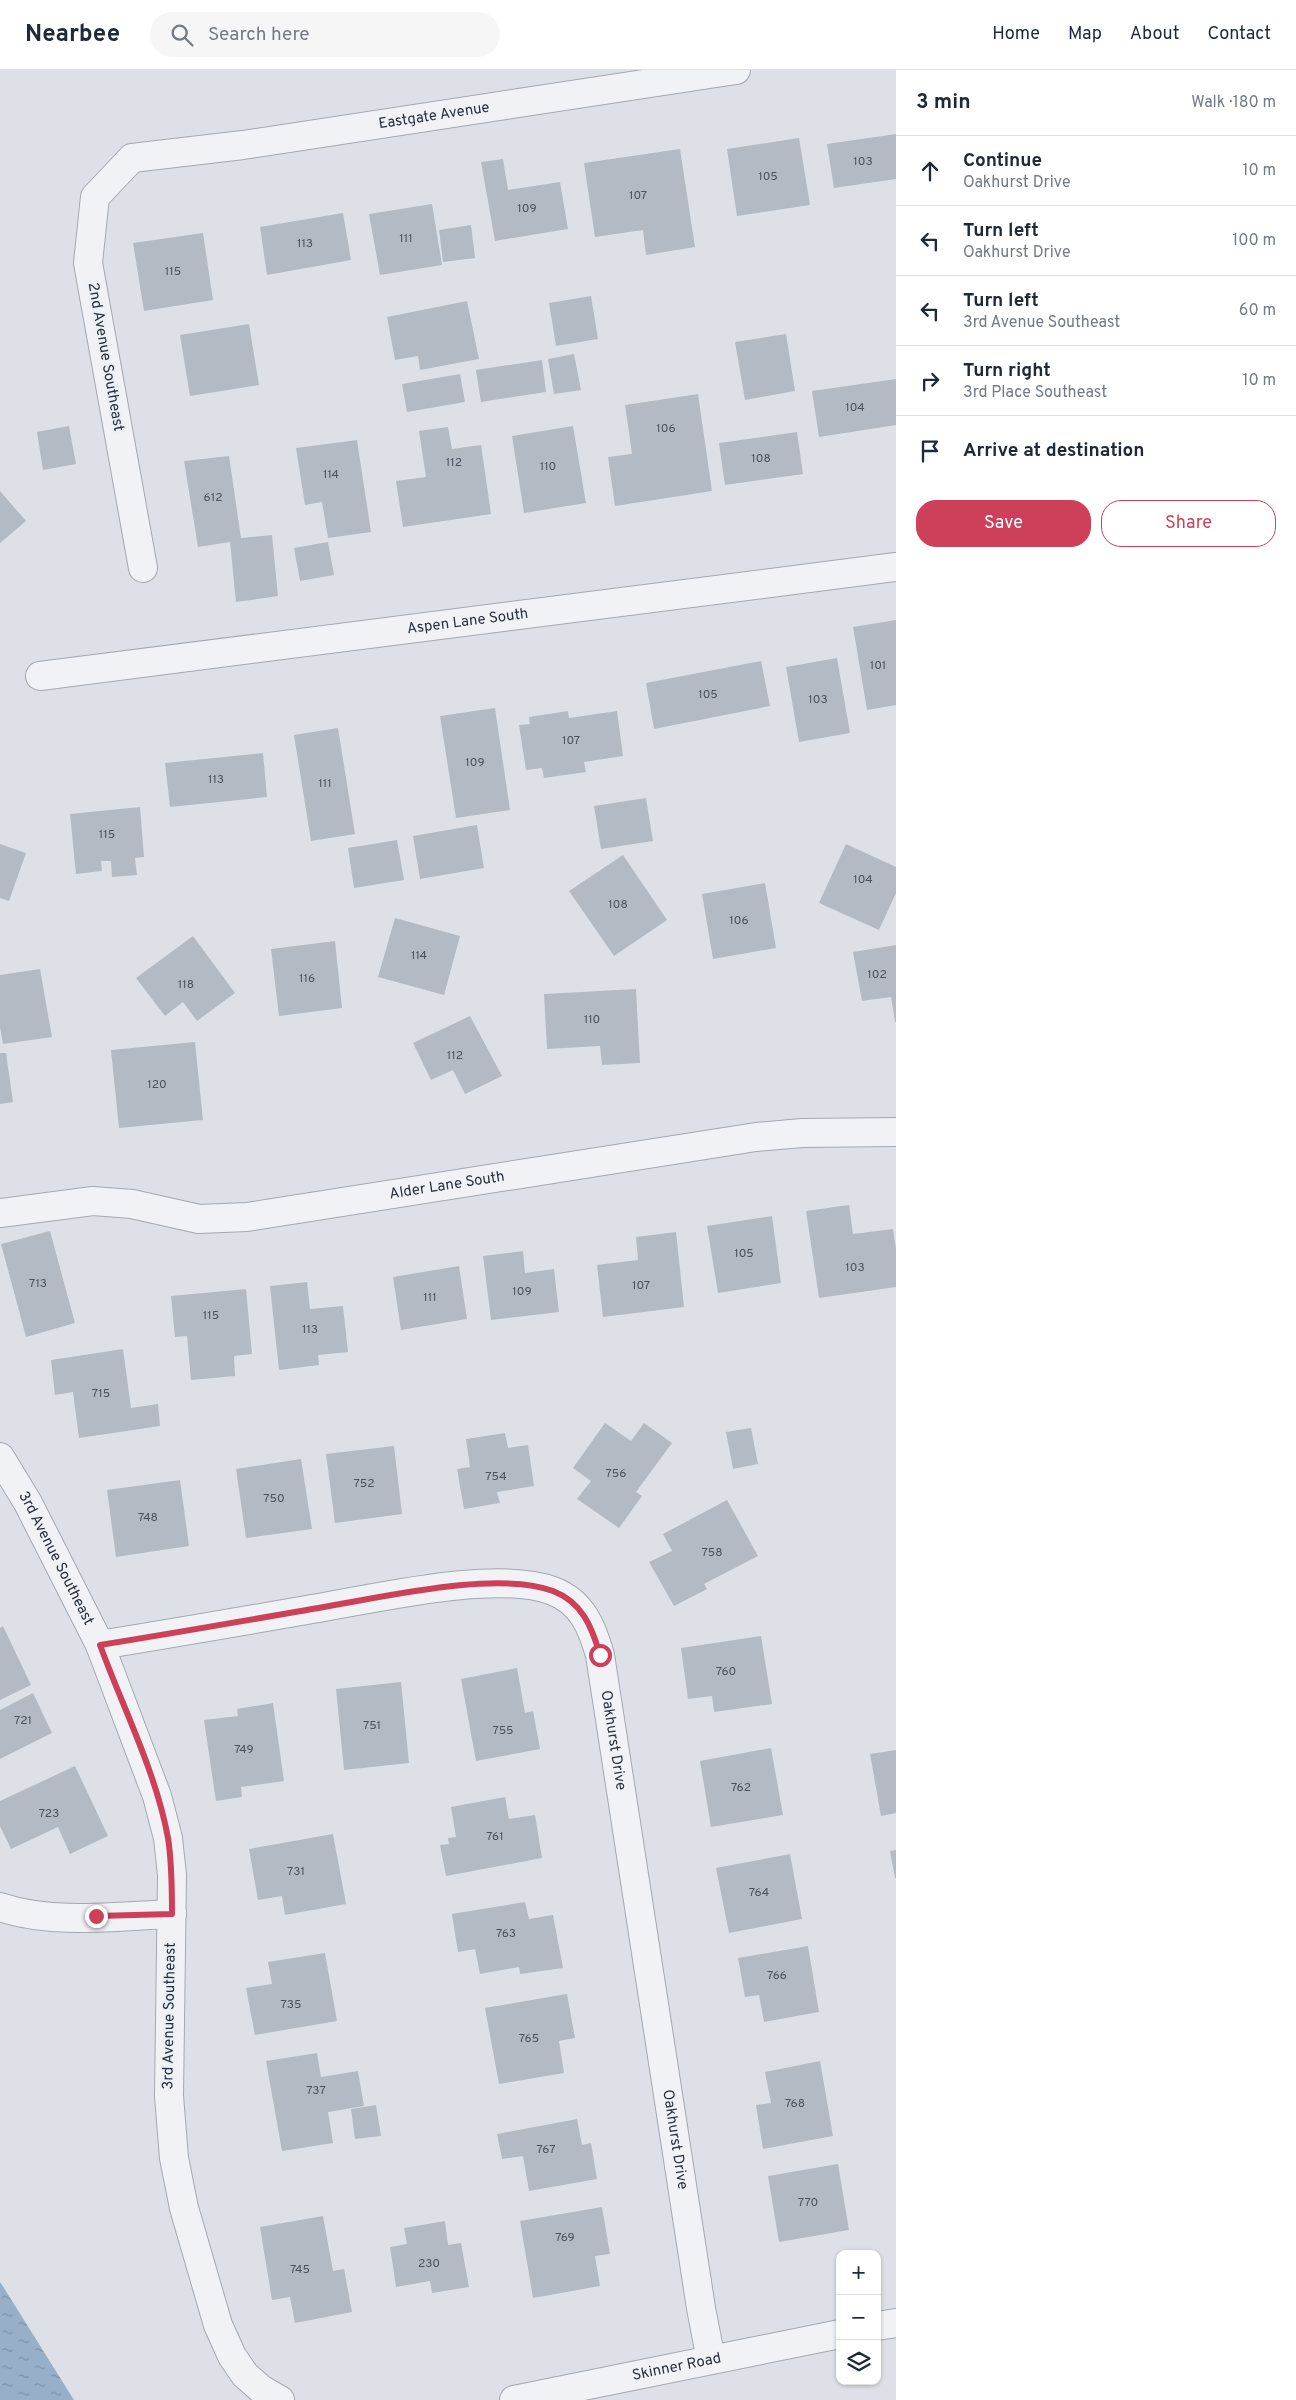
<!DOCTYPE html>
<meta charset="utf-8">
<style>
body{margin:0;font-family:Overpass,sans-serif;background:#f6f6f7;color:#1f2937}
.controls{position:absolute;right:15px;bottom:15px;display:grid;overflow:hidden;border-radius:10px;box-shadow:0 1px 4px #0004}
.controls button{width:45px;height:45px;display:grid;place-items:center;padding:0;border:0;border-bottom:1px solid #e0e1e3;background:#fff;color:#1f2937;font:25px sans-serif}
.stop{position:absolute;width:15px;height:15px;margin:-11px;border:4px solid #ce405a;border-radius:50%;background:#fff}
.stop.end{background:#ce405a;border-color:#fff;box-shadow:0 1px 5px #0008}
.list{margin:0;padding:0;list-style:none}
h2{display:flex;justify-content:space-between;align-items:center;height:65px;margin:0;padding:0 20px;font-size:21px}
h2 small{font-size:16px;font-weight:400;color:#747a83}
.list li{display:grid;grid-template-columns:32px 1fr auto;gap:15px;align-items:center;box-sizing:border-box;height:70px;padding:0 20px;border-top:1px solid #e0e1e3}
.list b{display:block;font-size:19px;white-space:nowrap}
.list p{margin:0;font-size:16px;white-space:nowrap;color:#747a83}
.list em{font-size:16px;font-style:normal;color:#747a83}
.actions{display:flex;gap:10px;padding:15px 20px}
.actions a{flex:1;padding:11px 0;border:1px solid #ce405a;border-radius:20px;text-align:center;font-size:18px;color:#ce405a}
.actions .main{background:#ce405a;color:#fff}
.icon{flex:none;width:28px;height:28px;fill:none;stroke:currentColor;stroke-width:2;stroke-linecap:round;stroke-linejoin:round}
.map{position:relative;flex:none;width:896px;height:2330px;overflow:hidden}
header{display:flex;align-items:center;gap:30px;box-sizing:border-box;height:70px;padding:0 25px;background:#fff;border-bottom:1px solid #e0e1e3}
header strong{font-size:24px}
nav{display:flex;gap:28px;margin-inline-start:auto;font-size:18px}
.search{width:350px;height:45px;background:#f6f6f7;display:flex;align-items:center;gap:12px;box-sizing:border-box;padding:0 18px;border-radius:28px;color:#747a83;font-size:19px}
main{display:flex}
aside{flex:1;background:#fff}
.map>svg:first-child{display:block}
.water{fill:url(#water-ripples)}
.building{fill:#b4bac4}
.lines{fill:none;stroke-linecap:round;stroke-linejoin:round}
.minor-casing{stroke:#a3a8b1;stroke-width:30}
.minor{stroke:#f0f2f5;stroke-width:28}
.route{stroke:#ce405a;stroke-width:6}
.labels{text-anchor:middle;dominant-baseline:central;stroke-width:4.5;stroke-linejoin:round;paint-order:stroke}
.number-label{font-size:12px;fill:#4a525f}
.street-label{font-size:15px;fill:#27303d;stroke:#ecf0f5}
</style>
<header>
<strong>Nearbee</strong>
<div class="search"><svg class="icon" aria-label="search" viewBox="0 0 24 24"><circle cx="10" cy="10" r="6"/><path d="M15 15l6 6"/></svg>Search here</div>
<nav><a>Home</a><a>Map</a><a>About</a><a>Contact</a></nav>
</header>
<main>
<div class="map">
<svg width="896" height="2330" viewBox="0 0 896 2330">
<defs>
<pattern id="water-ripples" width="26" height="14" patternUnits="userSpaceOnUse" patternTransform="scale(1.25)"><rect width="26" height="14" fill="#97b0c7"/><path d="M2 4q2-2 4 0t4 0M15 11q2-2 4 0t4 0" fill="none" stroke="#7b90a3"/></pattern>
</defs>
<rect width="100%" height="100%" fill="#dde1e7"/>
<path class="water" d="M 0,2212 L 4,2218 L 74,2330 L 0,2330 Z"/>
<path class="building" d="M 896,64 L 896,109 L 834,118 L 827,74 Z
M 799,68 L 810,135 L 737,146 L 727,79 Z
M 680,79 L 695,177 L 646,185 L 643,160 L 595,167 L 584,93 Z
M 503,89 L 508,120 L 560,112 L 568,159 L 495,171 L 481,92 Z
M 432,134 L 442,195 L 380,205 L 369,144 Z
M 343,143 L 351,190 L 267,205 L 260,157 Z
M 471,155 L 475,188 L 443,192 L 439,160 Z
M 203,163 L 213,230 L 144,241 L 133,173 Z
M 591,226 L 598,269 L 556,276 L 549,233 Z
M 467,231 L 479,289 L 420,300 L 418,286 L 395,290 L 387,247 Z
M 249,254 L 259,315 L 190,326 L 180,265 Z
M 786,264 L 795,321 L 745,330 L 735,272 Z
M 574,284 L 581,320 L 554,324 L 548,289 Z
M 542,290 L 546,322 L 481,332 L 476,300 Z
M 460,304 L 465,332 L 407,342 L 402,314 Z
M 896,309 L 896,355 L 819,367 L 812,321 Z
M 698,324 L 712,421 L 615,436 L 608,387 L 632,384 L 625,335 Z
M 69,356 L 76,394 L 43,400 L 37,362 Z
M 573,356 L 586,433 L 524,443 L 512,366 Z
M 448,357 L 452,379 L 481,375 L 491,444 L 403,457 L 396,411 L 426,407 L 419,361 Z
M 797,362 L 803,404 L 725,415 L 719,373 Z
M 357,370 L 371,462 L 328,468 L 322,432 L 305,435 L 296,378 Z
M 229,386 L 241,468 L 272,465 L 278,526 L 236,532 L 230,472 L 198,477 L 184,391 Z
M 0,421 L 26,451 L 0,473 Z
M 328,472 L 334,505 L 300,511 L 294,478 Z
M 896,550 L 896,635 L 867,640 L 853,557 Z
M 837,588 L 850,663 L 799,672 L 786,597 Z
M 761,591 L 770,636 L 654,659 L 646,613 Z
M 495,638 L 510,740 L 456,748 L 440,646 Z
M 568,641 L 569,648 L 617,641 L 623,686 L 584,692 L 586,702 L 544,708 L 542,698 L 526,700 L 519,655 L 530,654 L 529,647 Z
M 338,658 L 355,764 L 311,771 L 294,665 Z
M 263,683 L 267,727 L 170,737 L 165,693 Z
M 646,728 L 653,771 L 601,779 L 594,736 Z
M 140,737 L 144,787 L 135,788 L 137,805 L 112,807 L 111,791 L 101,791 L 102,801 L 76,804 L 70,744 Z
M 477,755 L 484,798 L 420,809 L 413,766 Z
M 397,770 L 404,810 L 354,818 L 348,778 Z
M 0,774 L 26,783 L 9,831 L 0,828 Z
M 846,774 L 896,797 L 896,823 L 879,860 L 819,833 Z
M 623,785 L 667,850 L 614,886 L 569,821 Z
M 765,813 L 776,878 L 713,889 L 702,824 Z
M 395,848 L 460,866 L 444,925 L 378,907 Z
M 193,866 L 235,923 L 197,951 L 183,932 L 165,946 L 136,908 Z
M 335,871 L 342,938 L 279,946 L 271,879 Z
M 896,875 L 896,952 L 895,952 L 891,927 L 862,931 L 853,882 Z
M 40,899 L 52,967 L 3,974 L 0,957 L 0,905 Z
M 636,919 L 640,993 L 602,995 L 600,976 L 547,979 L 544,924 Z
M 470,946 L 502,1006 L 465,1024 L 453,1000 L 431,1010 L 413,973 Z
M 195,972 L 203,1050 L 119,1058 L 111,980 Z
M 0,983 L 6,983 L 13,1032 L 0,1034 Z
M 849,1135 L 853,1164 L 893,1159 L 896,1179 L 896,1217 L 819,1228 L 806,1141 Z
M 772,1146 L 781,1213 L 718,1223 L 707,1156 Z
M 50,1161 L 75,1253 L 26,1267 L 1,1174 Z
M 676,1162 L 684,1237 L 603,1247 L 597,1195 L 638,1190 L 636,1167 Z
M 523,1181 L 525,1203 L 554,1199 L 559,1242 L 491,1250 L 483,1186 Z
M 459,1196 L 467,1249 L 401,1260 L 393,1207 Z
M 307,1212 L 310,1239 L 343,1236 L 348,1282 L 318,1285 L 319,1295 L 279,1300 L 270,1216 Z
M 246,1219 L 252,1284 L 234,1286 L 235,1306 L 191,1310 L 187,1266 L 175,1267 L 171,1226 Z
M 123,1279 L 131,1338 L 158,1334 L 160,1356 L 79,1368 L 73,1322 L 55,1325 L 51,1290 Z
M 605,1353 L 631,1371 L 644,1353 L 672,1373 L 636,1422 L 642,1426 L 619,1458 L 577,1429 L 591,1411 L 573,1398 Z
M 751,1358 L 758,1394 L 733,1399 L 726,1362 Z
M 505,1363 L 508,1378 L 528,1375 L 534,1416 L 497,1422 L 500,1433 L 464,1439 L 457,1399 L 470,1397 L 466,1369 Z
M 394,1376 L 402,1444 L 335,1453 L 326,1384 Z
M 301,1389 L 312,1459 L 246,1468 L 236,1399 Z
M 180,1410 L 189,1476 L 116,1487 L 107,1420 Z
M 727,1430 L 758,1486 L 704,1514 L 707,1519 L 674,1536 L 649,1492 L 672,1481 L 663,1464 Z
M 3,1556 L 31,1615 L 0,1630 L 0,1558 Z
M 761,1566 L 772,1634 L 714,1642 L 712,1626 L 688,1629 L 681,1578 Z
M 517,1598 L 525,1643 L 533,1641 L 540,1679 L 476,1691 L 461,1609 Z
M 401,1612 L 409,1693 L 344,1700 L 336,1619 Z
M 33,1623 L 52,1663 L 0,1689 L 0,1640 Z
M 273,1633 L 284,1711 L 241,1717 L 242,1727 L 216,1731 L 204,1650 L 238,1646 L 237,1639 Z
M 771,1678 L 783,1745 L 711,1757 L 700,1691 Z
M 896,1680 L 896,1743 L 881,1746 L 870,1684 Z
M 75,1696 L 108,1766 L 70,1784 L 58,1757 L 11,1779 L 0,1756 L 0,1731 Z
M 505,1727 L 509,1749 L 535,1745 L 542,1788 L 446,1806 L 440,1775 L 449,1774 L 448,1768 L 456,1767 L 451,1737 Z
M 333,1764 L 346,1834 L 285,1845 L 282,1826 L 258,1830 L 249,1779 Z
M 896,1780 L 896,1808 L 895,1808 L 890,1781 Z
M 790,1784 L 802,1849 L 729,1863 L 716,1798 Z
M 525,1832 L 529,1849 L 553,1845 L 563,1898 L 520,1904 L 519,1897 L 480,1904 L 475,1879 L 458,1882 L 452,1844 Z
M 808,1876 L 819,1942 L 764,1952 L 759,1925 L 745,1927 L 738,1888 Z
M 325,1883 L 337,1951 L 255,1965 L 246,1918 L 272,1914 L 268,1892 Z
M 567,1924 L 575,1968 L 559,1971 L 564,2003 L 499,2014 L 485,1938 Z
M 317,1983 L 321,2007 L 358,2001 L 364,2036 L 328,2042 L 333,2073 L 282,2081 L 266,1991 Z
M 820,1991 L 833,2066 L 763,2079 L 756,2035 L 771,2033 L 765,2002 Z
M 376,2035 L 381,2066 L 355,2069 L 351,2039 Z
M 577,2049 L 582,2075 L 591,2073 L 597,2109 L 529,2121 L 523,2086 L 502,2089 L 497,2064 Z
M 838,2094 L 849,2160 L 779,2172 L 768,2106 Z
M 602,2137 L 610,2184 L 595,2186 L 600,2216 L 533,2228 L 520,2151 Z
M 323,2146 L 333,2201 L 344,2199 L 352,2242 L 295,2253 L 290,2227 L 272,2230 L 260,2157 Z
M 445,2151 L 448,2175 L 461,2173 L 469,2217 L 432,2223 L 430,2211 L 396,2217 L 390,2177 L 407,2174 L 404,2158 Z"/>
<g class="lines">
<defs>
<g id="minor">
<path id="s1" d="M 143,498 L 88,193 L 95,127 L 132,88 L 243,75 L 736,0"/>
<path id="s2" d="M 40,606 L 896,497"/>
<path id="s3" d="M 0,1143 L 93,1131 L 132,1134 L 199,1149 L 247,1147 L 756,1067 L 802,1063 L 896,1062"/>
<path id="s4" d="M 0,1387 L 28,1433 L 100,1575 L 157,1726 L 168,1768 L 172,1805 L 169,2026 L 174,2088 L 184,2138 L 218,2255 L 232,2286 L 245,2305 L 261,2319 L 280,2330"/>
<path id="s5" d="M 100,1575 C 175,1563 249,1550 324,1537 C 383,1527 499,1500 553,1521 C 582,1532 592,1557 600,1585 L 701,2238 L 711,2290"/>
<path d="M 0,1837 C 53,1855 117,1846 172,1844"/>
<path d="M 877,2256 L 896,2253"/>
<path id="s6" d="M 514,2330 L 840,2264"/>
</g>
</defs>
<use href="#minor" class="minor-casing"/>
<use href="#minor" class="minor"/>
</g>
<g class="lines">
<path class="route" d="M 96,1846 L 172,1844 C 172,1819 172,1793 168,1768 C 156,1702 123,1638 100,1575 C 175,1563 249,1550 324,1537 C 383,1527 498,1500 553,1521 C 582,1532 592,1557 600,1585"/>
</g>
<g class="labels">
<g class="number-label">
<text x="863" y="92">103</text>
<text x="768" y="107">105</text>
<text x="638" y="126">107</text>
<text x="527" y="139">109</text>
<text x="406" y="169">111</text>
<text x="305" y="174">113</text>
<text x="173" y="202">115</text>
<text x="855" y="338">104</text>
<text x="666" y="359">106</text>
<text x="761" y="389">108</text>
<text x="454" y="393">112</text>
<text x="548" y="397">110</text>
<text x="331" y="405">114</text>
<text x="213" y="428">612</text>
<text x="878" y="596">101</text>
<text x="708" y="625">105</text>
<text x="818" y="630">103</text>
<text x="571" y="671">107</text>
<text x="475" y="693">109</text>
<text x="216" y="710">113</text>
<text x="325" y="714">111</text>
<text x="107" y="765">115</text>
<text x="863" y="810">104</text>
<text x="618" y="835">108</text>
<text x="739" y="851">106</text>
<text x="419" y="886">114</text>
<text x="877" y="905">102</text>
<text x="307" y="909">116</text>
<text x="186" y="915">118</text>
<text x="592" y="950">110</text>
<text x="455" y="986">112</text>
<text x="157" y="1015">120</text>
<text x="744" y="1184">105</text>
<text x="855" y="1198">103</text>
<text x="38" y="1214">713</text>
<text x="641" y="1216">107</text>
<text x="522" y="1222">109</text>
<text x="430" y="1228">111</text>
<text x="211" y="1246">115</text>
<text x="310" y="1260">113</text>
<text x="101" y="1324">715</text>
<text x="616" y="1404">756</text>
<text x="496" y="1407">754</text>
<text x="364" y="1414">752</text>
<text x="274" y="1429">750</text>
<text x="148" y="1448">748</text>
<text x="712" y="1483">758</text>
<text x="726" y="1602">760</text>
<text x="23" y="1651">721</text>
<text x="372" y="1656">751</text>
<text x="503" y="1661">755</text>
<text x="244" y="1680">749</text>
<text x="741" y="1718">762</text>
<text x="49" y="1744">723</text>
<text x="495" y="1767">761</text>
<text x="296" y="1802">731</text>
<text x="759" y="1823">764</text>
<text x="506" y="1864">763</text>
<text x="777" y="1906">766</text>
<text x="291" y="1935">735</text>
<text x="529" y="1969">765</text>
<text x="316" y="2021">737</text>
<text x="795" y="2034">768</text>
<text x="546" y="2080">767</text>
<text x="808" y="2133">770</text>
<text x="565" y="2168">769</text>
<text x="429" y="2194">230</text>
<text x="300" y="2200">745</text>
</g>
<g class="street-label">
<text stroke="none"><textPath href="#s1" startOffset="735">Eastgate Avenue</textPath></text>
<text transform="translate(105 287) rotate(80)">2nd Avenue Southeast</text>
<text stroke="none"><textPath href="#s2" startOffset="431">Aspen Lane South</textPath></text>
<text stroke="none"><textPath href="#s3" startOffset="452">Alder Lane South</textPath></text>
<text stroke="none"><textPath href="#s4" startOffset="116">3rd Avenue Southeast</textPath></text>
<text stroke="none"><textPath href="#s5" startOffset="628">Oakhurst Drive</textPath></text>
<text transform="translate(170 1946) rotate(-89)">3rd Avenue Southeast</text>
<text stroke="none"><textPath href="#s5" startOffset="1032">Oakhurst Drive</textPath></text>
<text stroke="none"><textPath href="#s6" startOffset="166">Skinner Road</textPath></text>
</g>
</g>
</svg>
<div class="controls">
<button>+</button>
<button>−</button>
<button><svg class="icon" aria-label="layers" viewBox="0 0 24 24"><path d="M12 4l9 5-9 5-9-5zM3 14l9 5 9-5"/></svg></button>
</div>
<div class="stop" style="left:600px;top:1585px"></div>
<div class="stop end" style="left:96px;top:1846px"></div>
</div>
<aside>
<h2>3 min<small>Walk · 180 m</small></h2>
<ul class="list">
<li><svg class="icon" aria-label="ahead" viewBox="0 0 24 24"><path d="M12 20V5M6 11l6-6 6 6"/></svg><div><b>Continue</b><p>Oakhurst Drive</p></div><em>10 m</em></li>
<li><svg class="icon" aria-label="left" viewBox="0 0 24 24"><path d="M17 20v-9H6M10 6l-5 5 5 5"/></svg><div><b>Turn left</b><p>Oakhurst Drive</p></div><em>100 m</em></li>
<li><svg class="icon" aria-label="left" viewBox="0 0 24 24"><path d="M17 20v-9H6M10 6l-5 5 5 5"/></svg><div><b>Turn left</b><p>3rd Avenue Southeast</p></div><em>60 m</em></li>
<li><svg class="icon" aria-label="right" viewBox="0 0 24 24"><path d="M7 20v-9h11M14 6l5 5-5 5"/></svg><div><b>Turn right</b><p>3rd Place Southeast</p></div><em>10 m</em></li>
<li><svg class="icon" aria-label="arrive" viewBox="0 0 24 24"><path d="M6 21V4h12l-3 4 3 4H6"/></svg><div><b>Arrive at destination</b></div></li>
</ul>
<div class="actions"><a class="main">Save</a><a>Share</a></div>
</aside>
</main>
